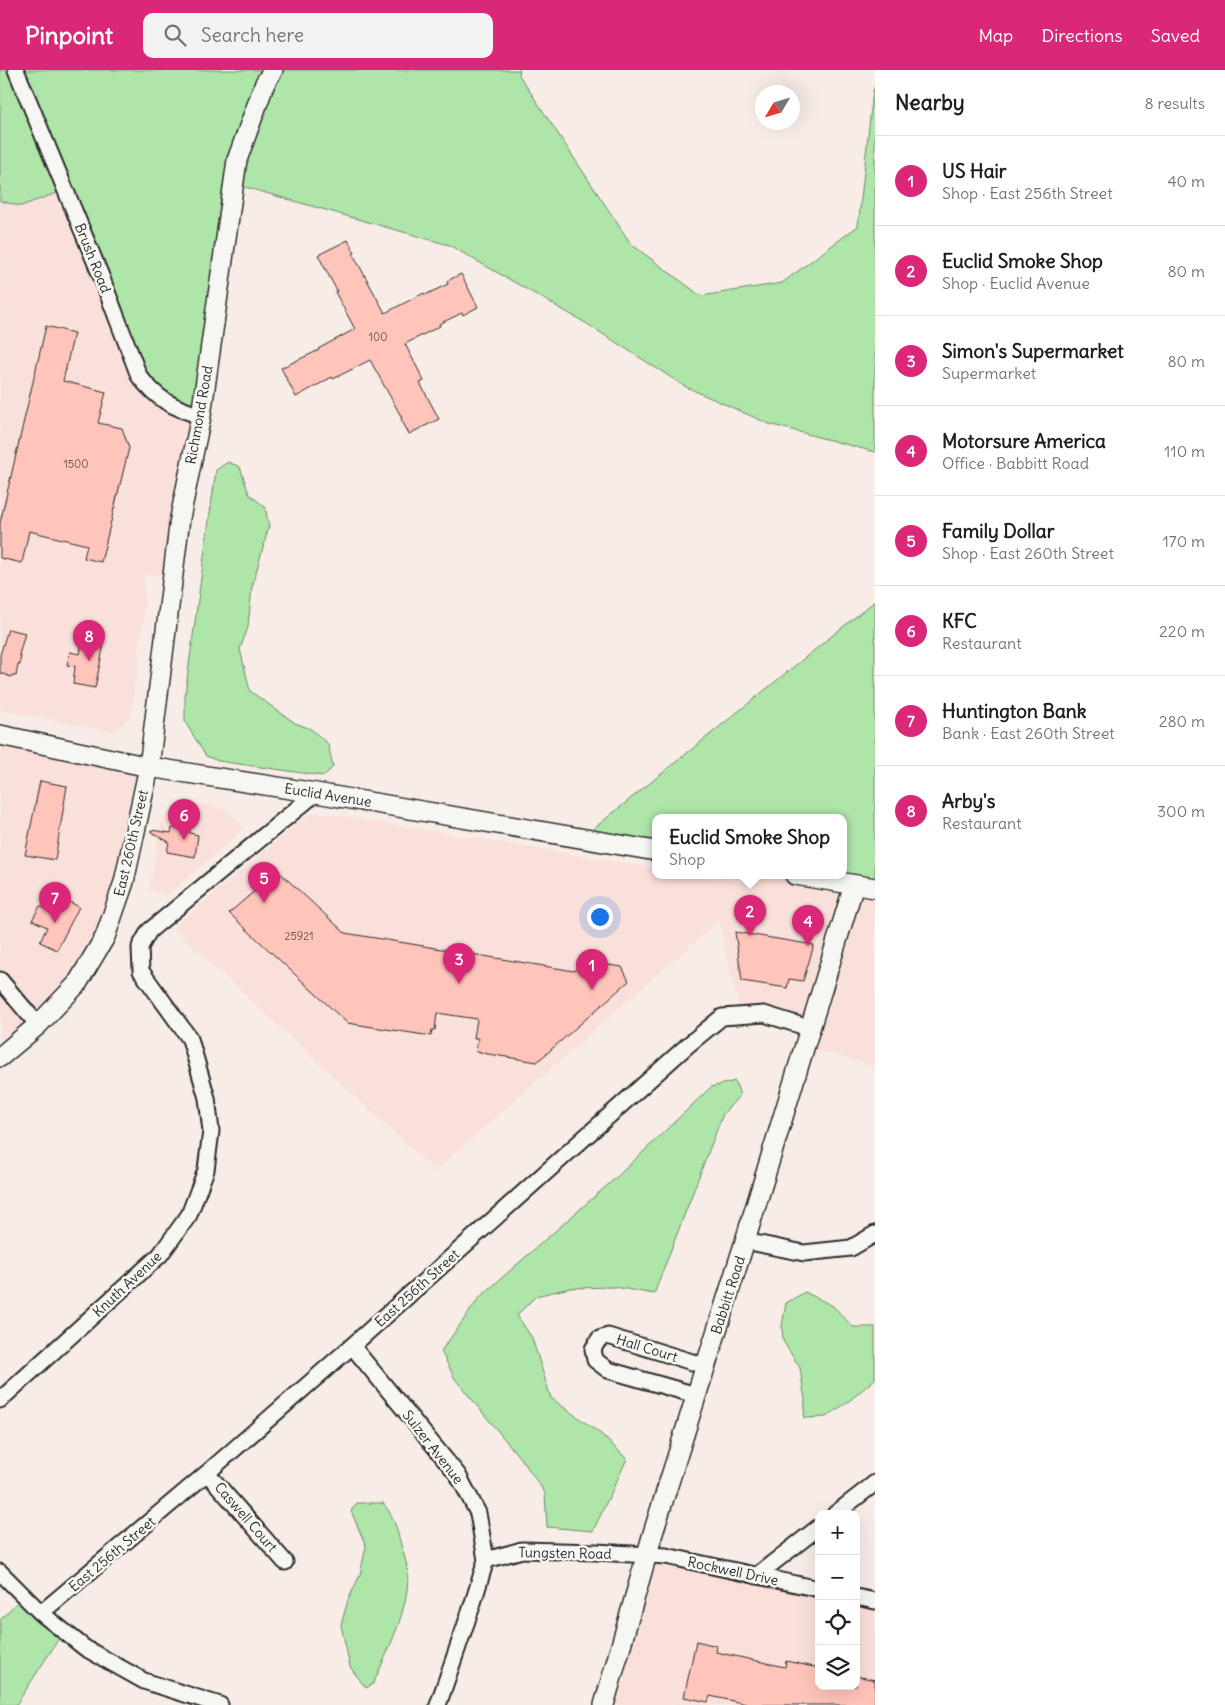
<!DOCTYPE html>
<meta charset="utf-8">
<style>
body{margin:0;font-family:Delius,sans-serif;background:#f2f2f2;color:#202124}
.controls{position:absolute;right:15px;bottom:15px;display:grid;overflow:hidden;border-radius:10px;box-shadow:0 5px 20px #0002}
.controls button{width:45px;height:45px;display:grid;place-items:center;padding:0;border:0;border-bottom:1px solid #e0e0e0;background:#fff;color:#202124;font:25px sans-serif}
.compass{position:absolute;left:755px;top:15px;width:45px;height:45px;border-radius:50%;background:#fff;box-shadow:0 5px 20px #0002;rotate:232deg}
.you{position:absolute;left:599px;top:846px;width:18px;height:18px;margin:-12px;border:4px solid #fff;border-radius:50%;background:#1a73e8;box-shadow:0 0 0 8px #1a73e833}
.badge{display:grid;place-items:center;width:32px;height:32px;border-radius:50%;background:#db2777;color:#fff;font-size:16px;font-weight:700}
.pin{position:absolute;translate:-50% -41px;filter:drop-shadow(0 1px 2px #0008)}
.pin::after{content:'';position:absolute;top:26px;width:18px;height:15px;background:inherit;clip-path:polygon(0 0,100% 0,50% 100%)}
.popup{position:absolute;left:652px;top:744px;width:195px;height:65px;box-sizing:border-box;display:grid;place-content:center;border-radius:10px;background:#fff;filter:drop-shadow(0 1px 4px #0005);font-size:16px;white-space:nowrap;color:#757577}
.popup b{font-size:19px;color:#202124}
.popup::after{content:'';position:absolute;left:50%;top:100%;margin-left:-10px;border:10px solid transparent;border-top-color:#fff}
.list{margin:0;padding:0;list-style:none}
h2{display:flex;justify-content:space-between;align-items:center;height:65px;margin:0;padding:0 20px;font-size:21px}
h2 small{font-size:16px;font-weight:400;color:#757577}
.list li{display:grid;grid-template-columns:32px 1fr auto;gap:15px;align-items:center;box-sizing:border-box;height:90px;padding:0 20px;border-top:1px solid #e0e0e0}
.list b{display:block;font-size:19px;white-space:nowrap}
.list p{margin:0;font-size:16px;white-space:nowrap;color:#757577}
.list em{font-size:16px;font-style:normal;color:#757577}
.icon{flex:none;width:28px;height:28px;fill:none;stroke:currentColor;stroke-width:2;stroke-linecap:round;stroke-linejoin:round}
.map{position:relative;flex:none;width:875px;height:1635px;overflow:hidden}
header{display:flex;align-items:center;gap:30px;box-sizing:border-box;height:70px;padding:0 25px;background:#db2777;color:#fff}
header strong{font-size:24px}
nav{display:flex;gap:28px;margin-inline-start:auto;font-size:18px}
.search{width:350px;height:45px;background:#f2f2f2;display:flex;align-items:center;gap:12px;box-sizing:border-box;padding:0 18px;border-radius:10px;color:#757577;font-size:19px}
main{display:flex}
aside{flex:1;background:#fff}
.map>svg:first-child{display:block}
.built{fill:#fae0da}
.green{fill:#aee5a8;stroke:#6c886a}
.building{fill:#ffc4ba;stroke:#2b2b2b}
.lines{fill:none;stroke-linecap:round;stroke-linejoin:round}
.minor-casing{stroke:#2b2b2b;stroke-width:19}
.major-casing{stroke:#2b2b2b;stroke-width:22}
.minor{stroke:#f6f6f2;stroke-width:15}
.major{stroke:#f6f6f2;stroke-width:19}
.labels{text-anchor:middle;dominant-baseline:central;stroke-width:5;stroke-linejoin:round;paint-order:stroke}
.number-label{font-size:11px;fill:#60514f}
.street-label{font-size:14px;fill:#2b2b2b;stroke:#f6f6f2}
</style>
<header>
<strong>Pinpoint</strong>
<div class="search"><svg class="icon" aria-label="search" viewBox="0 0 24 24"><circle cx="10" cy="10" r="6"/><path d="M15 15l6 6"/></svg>Search here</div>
<nav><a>Map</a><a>Directions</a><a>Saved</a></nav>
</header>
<main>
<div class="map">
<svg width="875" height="1635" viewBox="0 0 875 1635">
<rect width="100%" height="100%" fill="#f8ece7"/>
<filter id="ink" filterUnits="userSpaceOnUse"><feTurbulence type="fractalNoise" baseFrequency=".02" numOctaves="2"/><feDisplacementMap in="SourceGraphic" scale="10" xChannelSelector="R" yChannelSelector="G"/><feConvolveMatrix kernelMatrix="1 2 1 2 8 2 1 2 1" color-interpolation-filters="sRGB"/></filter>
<g filter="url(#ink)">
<path class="built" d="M 65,120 L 201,346 L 173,505 L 143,505 L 145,537 L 131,646 L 114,662 L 0,640 L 0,131 L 21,136 Z
M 0,665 L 148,697 L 124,812 L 77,914 L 0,987 Z
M 185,731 L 228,739 L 244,759 L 167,826 L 149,820 L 160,755 L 164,747 Z
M 315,742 L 656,798 L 656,805 L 698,805 L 749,813 L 751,805 L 796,805 L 875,818 L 875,996 L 804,977 L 809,958 L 741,946 L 718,851 L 435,1101 L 173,858 L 304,748 Z
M 646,1485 L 819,1519 L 819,1616 L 856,1616 L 856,1527 L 875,1531 L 875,1635 L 602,1635 Z"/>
<path class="green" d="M 0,0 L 520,0 L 519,5 L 631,174 L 701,226 L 782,213 L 858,156 L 873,20 L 875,17 L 875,382 L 769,354 L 686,317 L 584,252 L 449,175 L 234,114 L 201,346 L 149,319 L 65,120 L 21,136 L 0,131 Z
M 228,392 L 240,397 L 249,424 L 265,437 L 269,456 L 252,517 L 248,557 L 240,579 L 250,621 L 295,653 L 311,659 L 328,674 L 333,697 L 324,706 L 218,691 L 206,686 L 185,652 L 185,624 L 216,400 Z
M 875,531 L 875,818 L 844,805 L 844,747 L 656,747 L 656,781 L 582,768 Z
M 735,1011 L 740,1025 L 723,1044 L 654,1224 L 615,1217 L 570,1218 L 536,1226 L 517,1245 L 532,1268 L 551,1328 L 601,1364 L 627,1389 L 593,1461 L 547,1457 L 545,1423 L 525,1394 L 455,1309 L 441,1281 L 480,1227 L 619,1105 L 711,1017 Z
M 805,1222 L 833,1236 L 853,1257 L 875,1257 L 875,1309 L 848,1332 L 826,1347 L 804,1348 L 805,1330 L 800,1298 L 783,1271 L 782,1256 L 786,1233 Z
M 357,1433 L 383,1433 C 395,1449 396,1456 401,1475 C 403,1482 406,1490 407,1497 C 413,1531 387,1583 373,1614 L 366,1618 L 350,1597 L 341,1555 L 348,1530 L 360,1505 L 366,1476 L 351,1441 Z
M 23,1526 L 64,1561 L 16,1635 L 0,1635 L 0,1550 Z"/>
<path class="building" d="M 348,170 L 355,183 L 353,184 L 385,243 L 424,223 L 425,225 L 448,214 L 447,211 L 461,204 L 478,237 L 463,245 L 462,243 L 439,254 L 440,256 L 405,274 L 424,311 L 420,313 L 439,349 L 409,364 L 401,349 L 402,348 L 370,290 L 333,309 L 332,307 L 296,327 L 281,298 L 319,280 L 318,279 L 355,259 L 335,222 L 337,221 L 318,185 Z
M 46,256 L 74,263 L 63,311 L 106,322 L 98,353 L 122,358 L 129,378 L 101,492 L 84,488 L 87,475 L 29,461 L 22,493 L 0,488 L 0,453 Z
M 8,559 L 25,563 L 19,585 L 21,586 L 19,596 L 18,595 L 16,606 L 12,605 L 11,607 L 0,603 L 0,585 Z
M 82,570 L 104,574 L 95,618 L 73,614 L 75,596 L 67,595 L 70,582 L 80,584 Z
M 40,711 L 67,716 L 55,790 L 25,785 Z
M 181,757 L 186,758 L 190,760 L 190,763 L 198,765 L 195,787 L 167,782 L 169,772 L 151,762 L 151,760 L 171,763 L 172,758 L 180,759 Z
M 278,801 L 345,863 L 574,901 L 583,891 L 622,897 L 629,911 L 537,992 L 476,982 L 478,968 L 474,968 L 477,949 L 437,943 L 435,960 L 432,960 L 431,966 L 347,953 L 229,843 Z
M 62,828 L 79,837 L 57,880 L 40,872 L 47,857 L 32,850 L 40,836 L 55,843 Z
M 735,862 L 814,875 L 803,911 L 789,909 L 787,918 L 742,911 Z
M 696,1571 L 717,1576 L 716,1582 L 785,1597 L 786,1591 L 819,1598 L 819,1616 L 856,1616 L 856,1606 L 875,1610 L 875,1635 L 751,1635 L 710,1626 L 708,1632 L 684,1627 Z"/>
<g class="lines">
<defs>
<path id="minor" d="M 16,0 L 101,206 L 139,306 C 158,330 172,337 201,346
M 0,910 L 38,955
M 745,1171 L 804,1183 L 851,1178 L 875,1164
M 352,1276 L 458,1405 L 478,1443 L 486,1490 L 472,1536 L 438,1635
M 696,1325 L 608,1300 L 595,1290 L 593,1279 L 599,1269 L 608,1266 L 705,1296
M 0,1330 L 160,1185 L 189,1145 L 206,1100 L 211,1061 L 207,1028 L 190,969 L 141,901 L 140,877 L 149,861 L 316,723
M 207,1403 L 285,1492
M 835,1444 L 875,1413
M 486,1490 L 522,1480 L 596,1482 L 666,1486 L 819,1519
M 0,1502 L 41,1543 L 85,1578 L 144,1611 L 220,1635
M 756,1506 L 819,1457
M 856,1527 L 875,1531
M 41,1543 L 207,1403 L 352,1276 L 688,975 L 722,947 L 764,944 L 809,958"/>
<path id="major" d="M 0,665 L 149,697 L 316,723 L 656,781
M 795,805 L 875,818
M 0,987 L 38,955 L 77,914 L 105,867 L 124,812 L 149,697 L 180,448 L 201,346 L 237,90 L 265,13 L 273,0
M 604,1635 L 653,1463 L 745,1171 L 854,815"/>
</defs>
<use href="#minor" class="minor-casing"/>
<use href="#major" class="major-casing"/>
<use href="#minor" class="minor"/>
<use href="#major" class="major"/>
</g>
</g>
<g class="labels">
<g class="number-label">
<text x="378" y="267">100</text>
<text x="76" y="394">1500</text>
<text x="299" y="866">25921</text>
</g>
<g class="street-label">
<text transform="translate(93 188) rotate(68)">Brush Road</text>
<text transform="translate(199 345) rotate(-80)">Richmond Road</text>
<text transform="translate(328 725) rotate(9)">Euclid Avenue</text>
<text transform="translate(131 773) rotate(-77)">East 260th Street</text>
<text transform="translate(127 1214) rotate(-43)">Knuth Avenue</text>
<text transform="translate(417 1218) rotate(-42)">East 256th Street</text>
<text transform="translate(728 1225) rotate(-72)">Babbitt Road</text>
<text transform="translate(647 1278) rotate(17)">Hall Court</text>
<text transform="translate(433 1377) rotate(52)">Sulzer Avenue</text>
<text transform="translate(246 1447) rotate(49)">Caswell Court</text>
<text transform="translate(565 1483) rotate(1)">Tungsten Road</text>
<text transform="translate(112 1484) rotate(-40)">East 256th Street</text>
<text transform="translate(733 1501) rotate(12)">Rockwell Drive</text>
</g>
</g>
</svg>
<div class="controls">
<button>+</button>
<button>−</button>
<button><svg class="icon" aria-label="locate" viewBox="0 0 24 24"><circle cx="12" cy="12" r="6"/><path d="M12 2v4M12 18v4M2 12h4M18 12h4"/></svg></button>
<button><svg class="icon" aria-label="layers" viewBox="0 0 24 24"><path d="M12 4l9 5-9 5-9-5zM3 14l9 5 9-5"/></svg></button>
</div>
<svg class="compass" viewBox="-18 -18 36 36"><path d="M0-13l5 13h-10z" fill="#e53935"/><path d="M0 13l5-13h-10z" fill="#757577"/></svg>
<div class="you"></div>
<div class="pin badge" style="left:592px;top:920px">1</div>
<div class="pin badge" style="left:750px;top:866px">2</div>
<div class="popup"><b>Euclid Smoke Shop</b>Shop</div>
<div class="pin badge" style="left:459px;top:914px">3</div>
<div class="pin badge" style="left:808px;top:876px">4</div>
<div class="pin badge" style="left:264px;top:833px">5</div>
<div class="pin badge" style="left:184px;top:770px">6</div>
<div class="pin badge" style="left:55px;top:853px">7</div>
<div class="pin badge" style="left:89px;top:591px">8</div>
</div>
<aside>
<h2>Nearby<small>8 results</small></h2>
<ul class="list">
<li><span class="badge">1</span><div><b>US Hair</b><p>Shop · East 256th Street</p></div><em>40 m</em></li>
<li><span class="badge">2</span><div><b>Euclid Smoke Shop</b><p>Shop · Euclid Avenue</p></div><em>80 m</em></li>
<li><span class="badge">3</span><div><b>Simon's Supermarket</b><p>Supermarket</p></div><em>80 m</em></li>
<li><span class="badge">4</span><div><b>Motorsure America</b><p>Office · Babbitt Road</p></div><em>110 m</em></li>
<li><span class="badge">5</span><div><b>Family Dollar</b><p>Shop · East 260th Street</p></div><em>170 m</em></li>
<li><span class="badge">6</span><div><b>KFC</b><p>Restaurant</p></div><em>220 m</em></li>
<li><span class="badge">7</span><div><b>Huntington Bank</b><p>Bank · East 260th Street</p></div><em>280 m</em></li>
<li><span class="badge">8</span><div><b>Arby's</b><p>Restaurant</p></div><em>300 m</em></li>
</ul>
</aside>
</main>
